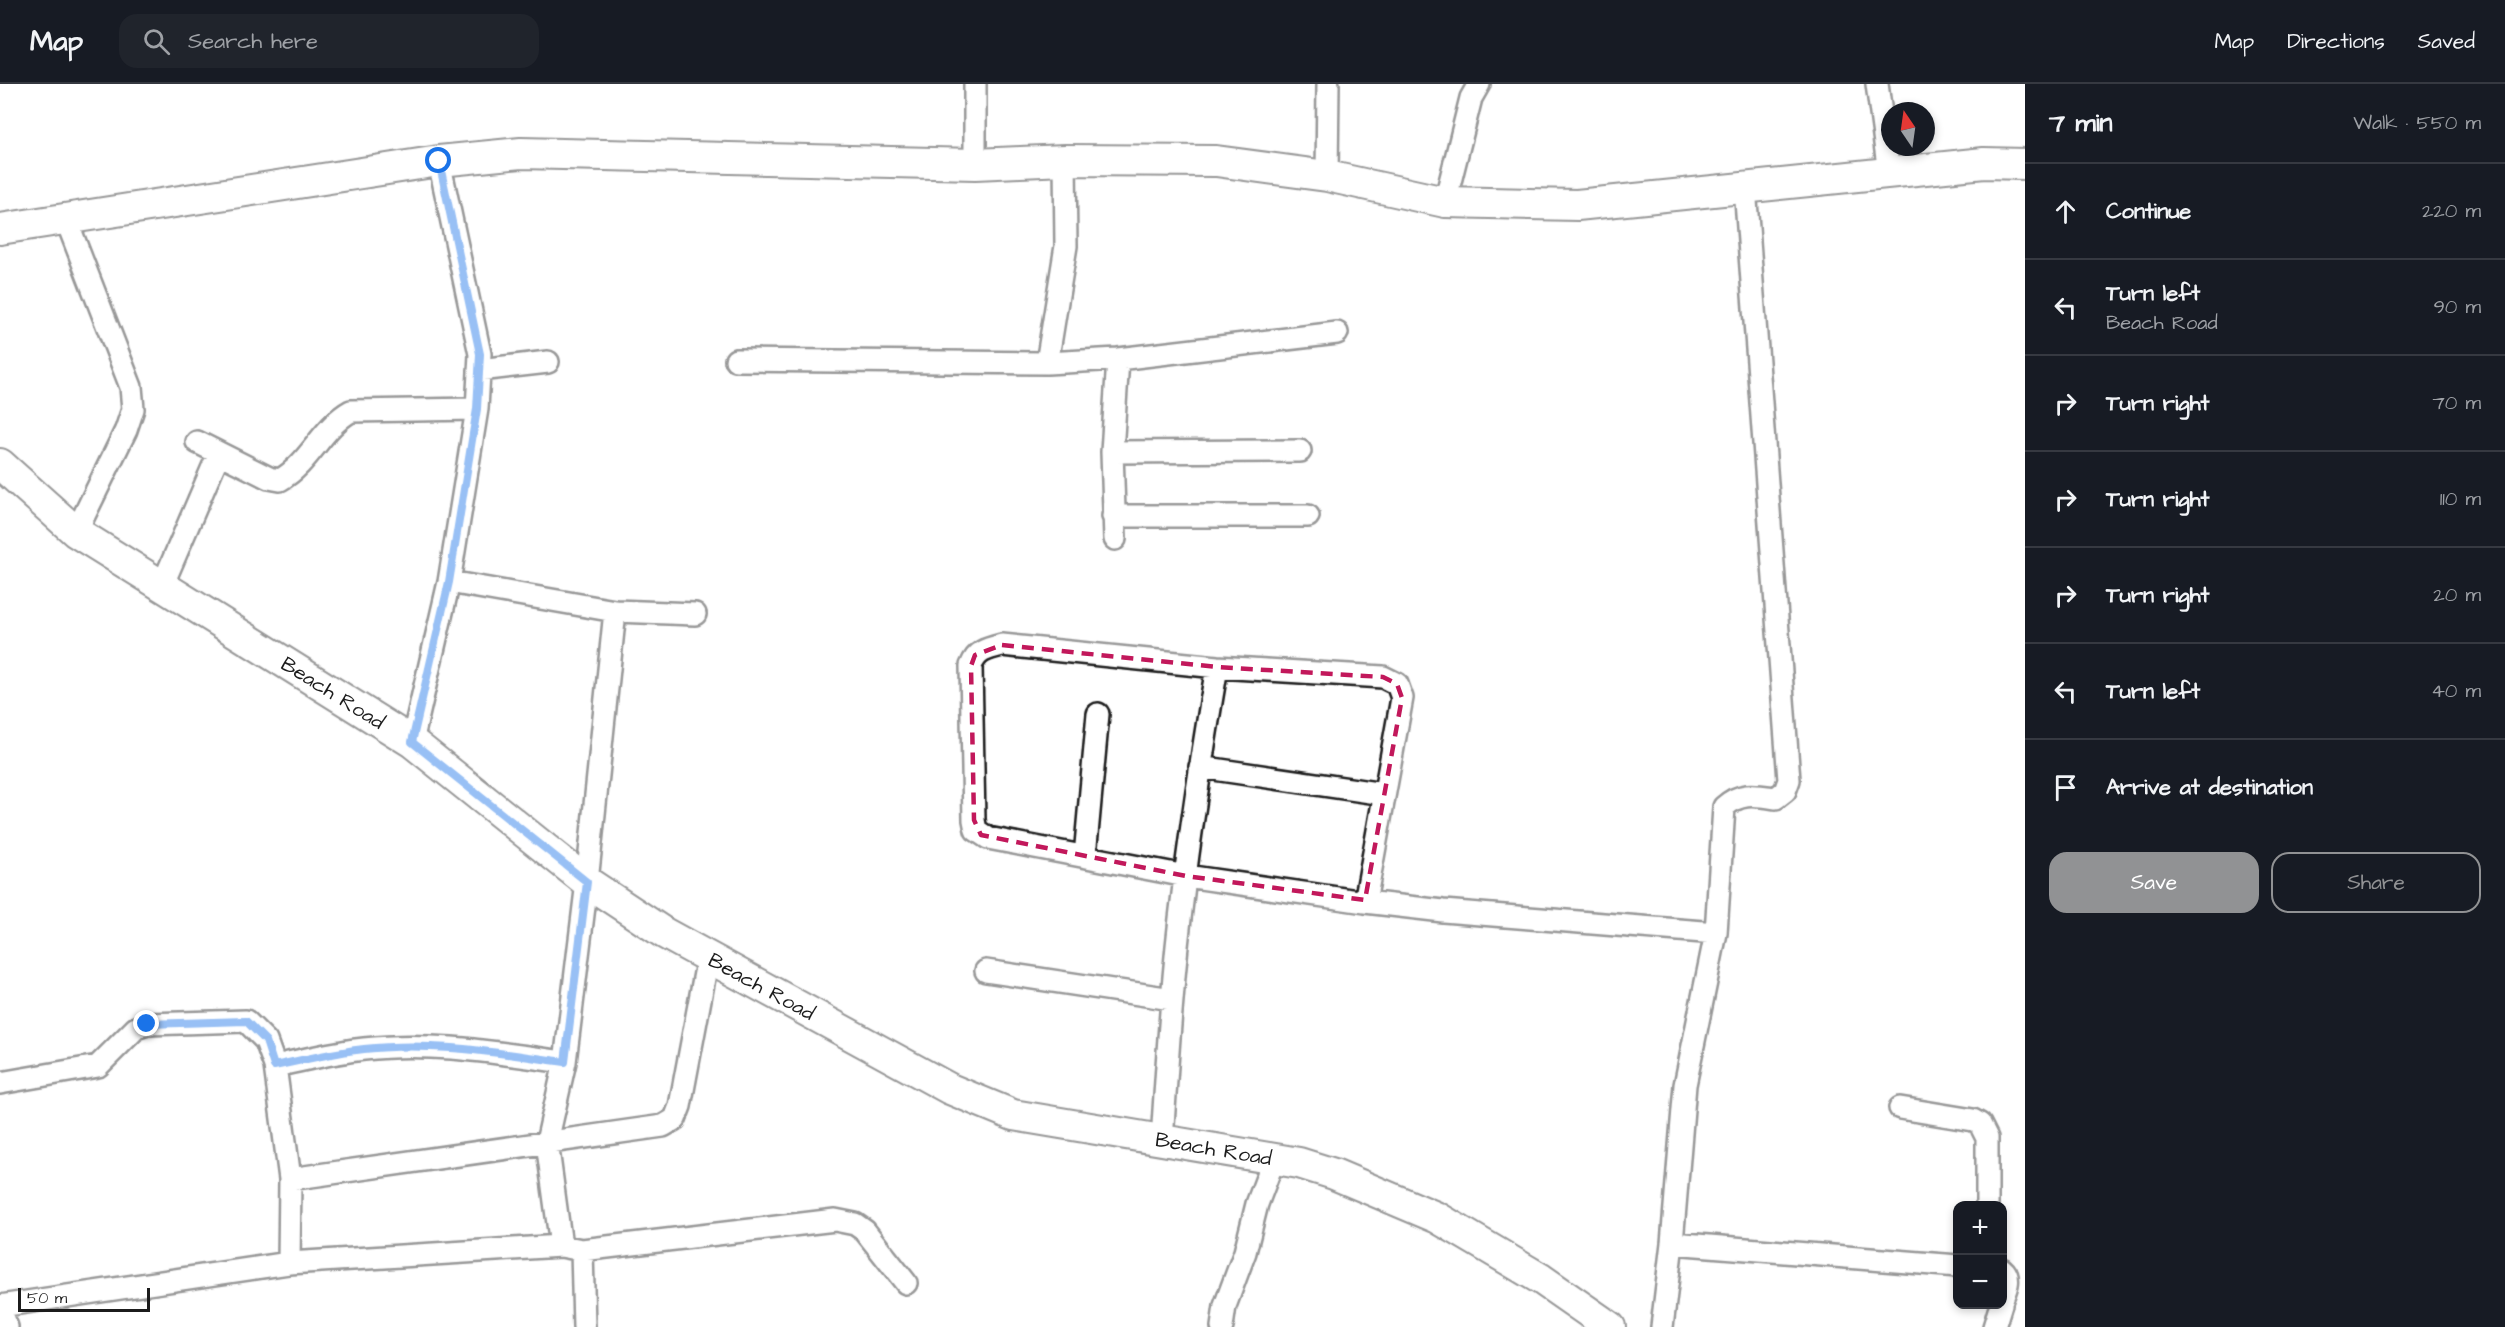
<!DOCTYPE html>
<meta charset="utf-8">
<style>
body{margin:0;font-family:"Architects Daughter",sans-serif;background:#20242c;color:#f1f3f6}
.controls{position:absolute;right:18px;bottom:18px;display:grid;overflow:hidden;border-radius:12px;box-shadow:0 3px 9px #0003}
.controls button{width:54px;height:54px;display:grid;place-items:center;padding:0;border:0;border-bottom:2px solid #363941;background:#171b24;color:#f1f3f6;font:30px sans-serif}
.compass{position:absolute;left:1881px;top:18px;width:54px;height:54px;border-radius:50%;background:#171b24;box-shadow:0 3px 9px #0003;rotate:347deg}
.scale{position:absolute;left:18px;bottom:15px;width:132px;box-sizing:border-box;padding-left:6px;border:3px solid #1c1c1c;border-top:0;font-size:16px;line-height:21px;white-space:nowrap;color:#1c1c1c;-webkit-text-stroke:4px #fff;paint-order:stroke}
.stop{position:absolute;width:18px;height:18px;margin:-14px;border:4px solid #1a73e8;border-radius:50%;background:#fff}
.stop.end{background:#1a73e8;border-color:#fff;box-shadow:0 2px 6px #0008}
.list{margin:0;padding:0;list-style:none}
h2{display:flex;justify-content:space-between;align-items:center;height:78px;margin:0;padding:0 24px;font-size:26px}
h2 small{font-size:20px;font-weight:400;color:#9ea1a6}
.list li{display:grid;grid-template-columns:39px 1fr auto;gap:18px;align-items:center;box-sizing:border-box;height:96px;padding:0 24px;border-top:2px solid #363941}
.list b{display:block;font-size:22px;white-space:nowrap}
.list p{margin:0;font-size:20px;white-space:nowrap;color:#9ea1a6}
.list em{font-size:20px;font-style:normal;color:#9ea1a6}
.actions{display:flex;gap:12px;padding:18px 24px}
.actions a{flex:1;padding:14px 0;border:2px solid #919294;border-radius:18px;text-align:center;font-size:21px;color:#919294}
.actions .main{background:#919294;color:#fff}
.icon{flex:none;width:33px;height:33px;fill:none;stroke:currentColor;stroke-width:2;stroke-linecap:round;stroke-linejoin:round}
.map{position:relative;flex:none;width:2025px;height:1243px;overflow:hidden}
header{display:flex;align-items:center;gap:36px;box-sizing:border-box;height:84px;padding:0 30px;background:#171b24;border-bottom:2px solid #363941}
header strong{font-size:28px}
nav{display:flex;gap:33px;margin-inline-start:auto;font-size:21px}
.search{width:420px;height:54px;background:#20242c;display:flex;align-items:center;gap:15px;box-sizing:border-box;padding:0 21px;border-radius:18px;color:#9ea1a6;font-size:22px}
main{display:flex}
aside{flex:1;background:#171b24}
.map>svg:first-child{display:block}
.lines{fill:none;stroke-linecap:round;stroke-linejoin:round}
.street-casing{stroke:#1c1c1c;stroke-width:26}
.secondary-casing{stroke:#1c1c1c;stroke-width:34}
.street{stroke:#fff;stroke-width:21}
.secondary{stroke:#fff;stroke-width:30}
.route{stroke:#1a73e8;stroke-width:8}
.marked{fill:none;stroke:#c2185b;stroke-width:4.5;stroke-dasharray:12 8;stroke-linejoin:round}
.labels{text-anchor:middle;dominant-baseline:central;stroke-width:4.5;stroke-linejoin:round;paint-order:stroke}
.street-label{font-size:21px;fill:#1c1c1c;stroke:#fff}
</style>
<header>
<strong>Map</strong>
<div class="search"><svg class="icon" aria-label="search" viewBox="0 0 24 24"><circle cx="10" cy="10" r="6"/><path d="M15 15l6 6"/></svg>Search here</div>
<nav><a>Map</a><a>Directions</a><a>Saved</a></nav>
</header>
<main>
<div class="map">
<svg width="2025" height="1243" viewBox="0 0 2025 1243">
<rect width="100%" height="100%" fill="#fff"/>
<filter id="ink" filterUnits="userSpaceOnUse"><feTurbulence type="fractalNoise" baseFrequency=".0167" numOctaves="2"/><feDisplacementMap in="SourceGraphic" scale="12" xChannelSelector="R" yChannelSelector="G"/><feConvolveMatrix kernelMatrix="1 2 1 2 8 2 1 2 1" color-interpolation-filters="sRGB"/></filter>
<g filter="url(#ink)">
<g class="lines">
<defs>
<path id="street" d="M 1877,0 L 1889,89
M 975,80 L 975,0
M 1327,92 L 1328,0
M 1445,118 L 1471,14 L 1479,0
M 66,135 L 131,303 L 133,325 L 126,346 L 76,448
M 736,276 L 1047,279 L 1118,275 L 1337,249
M 1047,279 L 1066,162 L 1065,76
M 479,286 L 548,278
M 197,358 L 269,394 L 280,396 C 310,379 322,343 351,327 L 477,325
M 1112,368 L 1300,367
M 1113,432 L 1308,432
M 1115,455 L 1112,368 L 1118,275
M 449,498 L 615,527 L 695,530
M 162,502 L 219,369
M 412,658 L 449,498 L 477,325 L 480,270 L 439,77
M 1200,683 L 1384,710
M 1085,772 L 1098,630
M 1365,818 L 1402,614 L 1397,600 L 1383,593 L 1217,583 L 1002,561 C 986,565 977,567 971,582 L 974,736 L 976,746 L 988,754 L 1186,792 L 1365,818 L 1443,827 L 1716,849
M 986,887 L 1172,915
M 0,999 L 98,982 L 136,944 L 147,940 L 246,937 L 266,957 L 275,982
M 1900,1024 L 1973,1036 L 1980,1040 L 1987,1054 L 1987,1122
M 1162,1057 C 1165,1010 1168,963 1172,916 C 1181,805 1198,693 1217,583
M 290,1095 L 663,1042 L 675,1035 L 680,1022 L 708,873
M 1672,1159 L 1958,1182
M 582,1166 L 835,1136 L 855,1140 L 865,1147 L 906,1199
M 289,1179 L 561,1162
M 2002,1185 C 2012,1193 2006,1205 2002,1215
M 0,1222 L 289,1179 L 290,1095 L 275,982 C 304,976 334,968 364,965 C 432,957 498,969 565,978
M 0,1225 L 7,1243
M 584,1243 L 582,1166 L 561,1162 L 547,1058 L 565,978 L 587,798 L 615,527
M 1222,1243 L 1225,1222 L 1245,1168 L 1257,1120 L 1274,1075
M 1662,1243 L 1672,1159 L 1685,1001 L 1716,849 L 1724,723 C 1740,708 1755,711 1776,714 L 1785,707 L 1789,696 L 1745,103
M 1994,1243 L 2001,1220"/>
<g id="secondary">
<path d="M 0,145 L 439,77 L 521,69 L 975,80 L 1065,76 L 1216,77 L 1327,92 L 1445,118 L 1577,121 L 1984,79 L 2025,80"/>
<path id="s1" d="M 0,380 L 76,448 L 412,658 L 587,798 L 664,849 L 950,1005 L 1013,1031 L 1299,1079 L 1334,1090 L 1438,1134 L 1541,1195 L 1610,1243"/>
</g>
</defs>
<use href="#street" class="street-casing"/>
<use href="#secondary" class="secondary-casing"/>
<use href="#street" class="street"/>
<use href="#secondary" class="secondary"/>
</g>
</g>
<g class="lines" filter="url(#ink)">
<path class="route" d="M 147,940 L 246,937 L 266,957 L 274,982 C 304,976 334,968 364,965 C 432,957 498,969 565,978 L 587,798 L 412,658 L 449,498 L 477,325 L 480,270 L 439,77"/>
</g>
<path d="M0 0H2025V1243H0ZM 1002,561 L 1217,583 L 1383,593 L 1397,600 L 1402,614 L 1365,816 L 1186,792 L 981,751 L 974,736 L 971,582 L 975,571 Z" fill="#fff" fill-opacity=".55" fill-rule="evenodd"/>
<path class="marked" d="M 1002,561 L 1217,583 L 1383,593 L 1397,600 L 1402,614 L 1365,816 L 1186,792 L 981,751 L 974,736 L 971,582 L 975,571 Z"/>
<g class="labels">
<g class="street-label">
<text stroke="none"><textPath href="#s1" startOffset="405">Beach Road</textPath></text>
<text stroke="none"><textPath href="#s1" startOffset="926">Beach Road</textPath></text>
<text stroke="none"><textPath href="#s1" startOffset="1412">Beach Road</textPath></text>
</g>
</g>
</svg>
<div class="controls">
<button>+</button>
<button>−</button>
</div>
<svg class="compass" viewBox="-18 -18 36 36"><path d="M0-13l5 13h-10z" fill="#e53935"/><path d="M0 13l5-13h-10z" fill="#9ea1a6"/></svg>
<div class="scale">50 m</div>
<div class="stop" style="left:439px;top:77px"></div>
<div class="stop end" style="left:147px;top:940px"></div>
</div>
<aside>
<h2>7 min<small>Walk · 550 m</small></h2>
<ul class="list">
<li><svg class="icon" aria-label="ahead" viewBox="0 0 24 24"><path d="M12 20V5M6 11l6-6 6 6"/></svg><div><b>Continue</b></div><em>220 m</em></li>
<li><svg class="icon" aria-label="left" viewBox="0 0 24 24"><path d="M17 20v-9H6M10 6l-5 5 5 5"/></svg><div><b>Turn left</b><p>Beach Road</p></div><em>90 m</em></li>
<li><svg class="icon" aria-label="right" viewBox="0 0 24 24"><path d="M7 20v-9h11M14 6l5 5-5 5"/></svg><div><b>Turn right</b></div><em>70 m</em></li>
<li><svg class="icon" aria-label="right" viewBox="0 0 24 24"><path d="M7 20v-9h11M14 6l5 5-5 5"/></svg><div><b>Turn right</b></div><em>110 m</em></li>
<li><svg class="icon" aria-label="right" viewBox="0 0 24 24"><path d="M7 20v-9h11M14 6l5 5-5 5"/></svg><div><b>Turn right</b></div><em>20 m</em></li>
<li><svg class="icon" aria-label="left" viewBox="0 0 24 24"><path d="M17 20v-9H6M10 6l-5 5 5 5"/></svg><div><b>Turn left</b></div><em>40 m</em></li>
<li><svg class="icon" aria-label="arrive" viewBox="0 0 24 24"><path d="M6 21V4h12l-3 4 3 4H6"/></svg><div><b>Arrive at destination</b></div></li>
</ul>
<div class="actions"><a class="main">Save</a><a>Share</a></div>
</aside>
</main>
